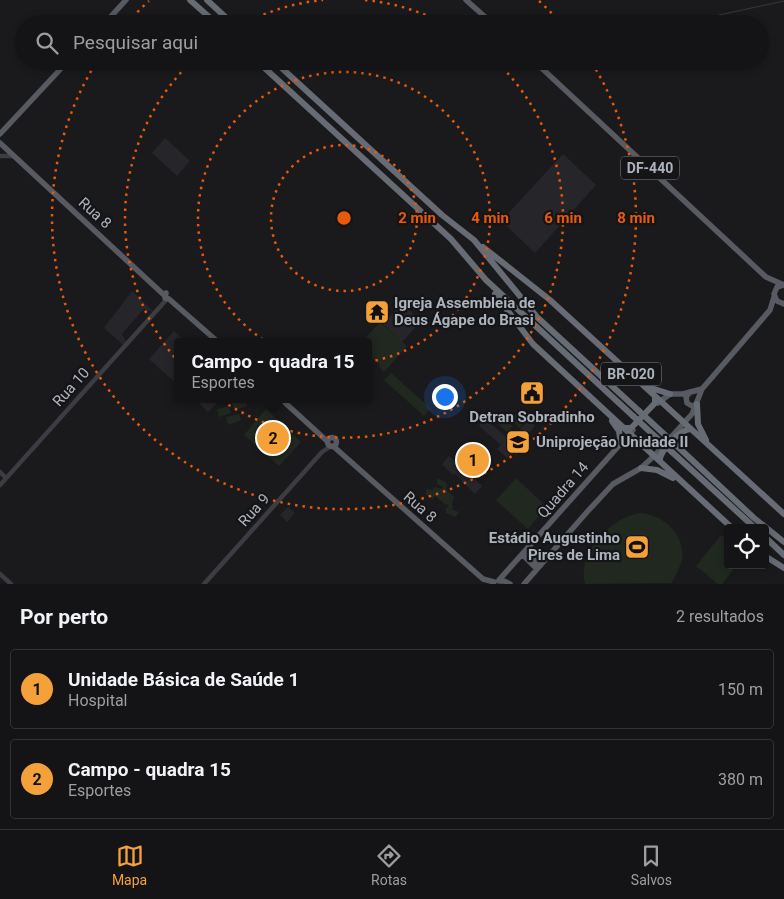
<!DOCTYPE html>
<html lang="pt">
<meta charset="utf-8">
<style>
body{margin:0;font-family:Roboto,sans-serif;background:#1d1d1f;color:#f1f3f6}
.controls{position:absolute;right:15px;bottom:15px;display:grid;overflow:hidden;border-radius:5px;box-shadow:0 2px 8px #0003}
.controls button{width:45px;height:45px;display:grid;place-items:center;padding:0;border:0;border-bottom:1px solid #333335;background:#141416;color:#f1f3f6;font:25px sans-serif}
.you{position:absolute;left:444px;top:396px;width:18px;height:18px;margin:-12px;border:4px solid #fff;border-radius:50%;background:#1a73e8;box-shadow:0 0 0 8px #1a73e833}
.badge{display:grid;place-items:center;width:32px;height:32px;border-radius:50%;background:#f5a13a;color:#111;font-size:16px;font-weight:700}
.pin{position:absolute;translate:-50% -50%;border:2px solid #fff;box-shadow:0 1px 5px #0006}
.popup{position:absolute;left:174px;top:338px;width:198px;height:65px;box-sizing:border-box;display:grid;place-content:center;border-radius:5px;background:#141416;filter:drop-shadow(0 1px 4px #0005);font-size:16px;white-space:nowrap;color:#9d9ea1}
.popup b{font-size:19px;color:#f1f3f6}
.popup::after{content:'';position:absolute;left:50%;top:100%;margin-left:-10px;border:10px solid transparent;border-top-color:#141416}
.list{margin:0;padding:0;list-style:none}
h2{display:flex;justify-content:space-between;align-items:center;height:65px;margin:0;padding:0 20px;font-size:21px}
h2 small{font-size:16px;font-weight:400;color:#9d9ea1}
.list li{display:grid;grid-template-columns:32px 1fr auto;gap:15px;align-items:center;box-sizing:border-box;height:80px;margin:0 10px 10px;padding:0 10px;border:1px solid #333335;border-radius:5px}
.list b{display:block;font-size:19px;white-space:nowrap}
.list p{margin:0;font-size:16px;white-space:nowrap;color:#9d9ea1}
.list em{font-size:16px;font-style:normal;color:#9d9ea1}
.icon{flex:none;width:28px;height:28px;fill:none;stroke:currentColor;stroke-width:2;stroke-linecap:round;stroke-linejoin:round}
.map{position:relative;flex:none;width:784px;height:584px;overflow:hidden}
.search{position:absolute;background:#141416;box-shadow:0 2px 8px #0003;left:15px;right:15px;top:15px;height:55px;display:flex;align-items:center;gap:12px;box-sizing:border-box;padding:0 18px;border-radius:28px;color:#9d9ea1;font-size:19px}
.sheet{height:245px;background:#141416}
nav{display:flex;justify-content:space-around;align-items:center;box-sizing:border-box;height:70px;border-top:1px solid #333335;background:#141416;font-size:14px;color:#9d9ea1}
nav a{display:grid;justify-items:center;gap:2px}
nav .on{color:#f5a13a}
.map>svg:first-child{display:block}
.built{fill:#26262a}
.green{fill:#202820}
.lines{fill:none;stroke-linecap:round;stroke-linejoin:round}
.stream{stroke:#303b41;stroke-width:1}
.minor{stroke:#3b3d42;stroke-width:4.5}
.major{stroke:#575a61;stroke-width:5.5}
.highway{stroke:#676b73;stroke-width:6}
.highway-bridge{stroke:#676b73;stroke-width:6}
.ring{fill:none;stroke:#e8590c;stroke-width:2.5;stroke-dasharray:2.5 5}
.labels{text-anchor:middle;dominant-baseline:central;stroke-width:4.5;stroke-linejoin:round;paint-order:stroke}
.shield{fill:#151518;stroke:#7f848b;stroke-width:1}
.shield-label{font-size:14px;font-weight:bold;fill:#adb3bc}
.street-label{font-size:15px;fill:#adb3bc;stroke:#151518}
.poi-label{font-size:15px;font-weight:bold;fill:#adb3bc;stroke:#151518;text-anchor:start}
.centre{fill:#e8590c;stroke:#151518;stroke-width:2.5}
.ring-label{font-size:15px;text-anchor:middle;font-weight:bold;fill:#e8590c;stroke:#151518;stroke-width:4.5;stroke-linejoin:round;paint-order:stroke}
</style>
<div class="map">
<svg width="784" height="584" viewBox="0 0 784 584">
<rect width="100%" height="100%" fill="#1a1a1d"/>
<path class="built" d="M 165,138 L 190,161 L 177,176 L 152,153 Z
M 563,154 L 596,185 L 535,253 L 501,221 Z
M 132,291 L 155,313 L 144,309 L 122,334 L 127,344 L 124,346 L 104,328 Z
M 402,303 L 421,321 L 402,342 L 383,324 Z
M 174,331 L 185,342 L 178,342 L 178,385 L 149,359 Z
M 194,399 L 220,399 L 208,412 Z
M 492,411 L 497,416 L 491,424 L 512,442 L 522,432 L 520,429 L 529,420 L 535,426 L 507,458 L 497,449 L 501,445 L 479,426 Z
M 449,456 L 459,465 L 457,467 L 458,470 L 469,479 L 472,476 L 482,486 L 475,494 L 455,474 L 453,475 L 442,464 Z
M 288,507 L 295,513 L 287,522 L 280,515 Z"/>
<path class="green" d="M 380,322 L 407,346 L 384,372 L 379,367 L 380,365 L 368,355 L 368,342 L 362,342 Z
M 391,373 L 430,408 L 424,416 L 384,380 Z
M 245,399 L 247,406 L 234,410 L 232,402 Z
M 229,406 L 231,413 L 219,417 L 217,409 Z
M 266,409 L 301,442 L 279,466 L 244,435 Z
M 239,414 L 241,420 L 228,425 L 226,417 Z
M 516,414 L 525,422 L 520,428 L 510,420 Z
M 501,415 L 513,426 L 507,432 L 495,421 Z
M 437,478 L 447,483 L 446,489 L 454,497 L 452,505 L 454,508 L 451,509 L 459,512 L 455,517 L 446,513 L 446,509 L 449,504 L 446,505 L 435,496 L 433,499 L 430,498 L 425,494 L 427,489 L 433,490 L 433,488 L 436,487 L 442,489 L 443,487 L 437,484 Z
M 516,478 L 547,507 L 528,529 L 496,500 Z
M 639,513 C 662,514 685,533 682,558 C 681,567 675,575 672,583 L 585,584 C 577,552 610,519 639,513 Z
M 721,535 L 728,540 L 728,565 L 737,565 L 722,584 L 718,584 L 696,566 Z"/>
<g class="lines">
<path class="stream" d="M 710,17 L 784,1
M 679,24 L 703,19"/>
<path class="minor" d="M 0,156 L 13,156
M 0,472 L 6,478
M 0,485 L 167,299
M 0,574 L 11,584
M 204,584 L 322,452 L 331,446"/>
<path class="major" d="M 466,0 L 493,24
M 104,24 L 126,0
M 534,61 L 766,277 L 784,285
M 0,134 L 68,61
M 0,143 L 164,295
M 784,285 L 777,287 L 774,294 L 777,301 L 784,304
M 166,293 L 165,298 L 169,299 L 218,342
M 690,392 L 686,397 L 687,403 L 692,406 L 697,404
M 281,399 L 327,441
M 658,403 L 670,394 L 683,394 L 702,389
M327.5 442a4.5 4.5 0 1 1 9 0a4.5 4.5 0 1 1-9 0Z
M 333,446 L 483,579 L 494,582
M 526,552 L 540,566
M 523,555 L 537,569
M 499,580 L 633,430
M 499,581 L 504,581 L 510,584
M 524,584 L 587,512 L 613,484 L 641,468 L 654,456 L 692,414 L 702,389 L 770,310 L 774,297"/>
<path class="highway" d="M 190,0 L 217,24
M 207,0 L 233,24
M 257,61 L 451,239 L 486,280 L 633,416
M 274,61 L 442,215 L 474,240 L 537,317 L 639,411
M 483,247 L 550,300 L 784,514
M 495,294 L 533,344 L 732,528
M 648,387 L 670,394
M 697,404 L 698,424 L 706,440
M 612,421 L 619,431 L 621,445
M 624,428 L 631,428 L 634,425 L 655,403 L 655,396
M 677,446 L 754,518 L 784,542
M 672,452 L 755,528
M 660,461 C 658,452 681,429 691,429
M 641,468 L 657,470 L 673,478
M 765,537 L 784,555
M 765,556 L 784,568"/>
<path class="highway-bridge" d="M 639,411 L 677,446
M 633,416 L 672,452"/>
</g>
<g class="ring">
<circle cx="344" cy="218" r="73"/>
<circle cx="344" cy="218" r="146"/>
<path d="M243 24A219 219 0 0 1 323 0M365 0A219 219 0 0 1 445 24M497 62A219 219 0 1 1 191 62"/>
<path d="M127 23A292 292 0 0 1 149 1M539 1A292 292 0 0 1 561 23M592 63A292 292 0 1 1 96 63"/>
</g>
<defs>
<symbol id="temple-square" viewBox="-11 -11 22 22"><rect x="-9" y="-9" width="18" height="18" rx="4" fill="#f5a13a" stroke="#151518"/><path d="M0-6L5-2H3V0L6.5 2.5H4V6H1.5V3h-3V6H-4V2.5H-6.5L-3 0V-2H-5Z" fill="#111"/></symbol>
<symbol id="civic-square" viewBox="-11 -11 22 22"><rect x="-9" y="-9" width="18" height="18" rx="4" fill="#f5a13a" stroke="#151518"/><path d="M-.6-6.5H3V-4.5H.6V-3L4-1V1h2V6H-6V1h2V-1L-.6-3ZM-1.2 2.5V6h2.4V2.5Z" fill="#111"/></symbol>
<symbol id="university-square" viewBox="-11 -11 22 22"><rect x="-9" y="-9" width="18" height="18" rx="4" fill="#f5a13a" stroke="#151518"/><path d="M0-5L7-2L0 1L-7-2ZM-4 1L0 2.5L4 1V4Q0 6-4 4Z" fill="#111"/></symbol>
<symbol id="stadium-square" viewBox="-11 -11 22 22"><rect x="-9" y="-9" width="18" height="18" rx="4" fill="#f5a13a" stroke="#151518"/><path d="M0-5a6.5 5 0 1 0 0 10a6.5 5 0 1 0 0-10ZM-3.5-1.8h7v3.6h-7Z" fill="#111"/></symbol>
</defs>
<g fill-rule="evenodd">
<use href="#temple-square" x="363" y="298" width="28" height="28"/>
<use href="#civic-square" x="518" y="379" width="28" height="28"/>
<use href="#university-square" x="504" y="428" width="28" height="28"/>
<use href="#stadium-square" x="623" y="533" width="28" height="28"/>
</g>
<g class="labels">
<g class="shield">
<rect x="621" y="156.5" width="58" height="23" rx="4"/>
<rect x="601" y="362.5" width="60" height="23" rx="4"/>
</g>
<g class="shield-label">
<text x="650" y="168">DF-440</text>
<text x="631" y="374">BR-020</text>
</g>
<g class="street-label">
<text transform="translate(95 213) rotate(42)">Rua 8</text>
<text transform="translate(71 387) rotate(-48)">Rua 10</text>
<text transform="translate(563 490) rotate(-49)">Quadra 14</text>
<text transform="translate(420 507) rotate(41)">Rua 8</text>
<text transform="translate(254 510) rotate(-48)">Rua 9</text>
</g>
<g class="poi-label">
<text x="394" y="303">Igreja Assembleia de<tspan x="394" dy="17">Deus Ágape do Brasi</tspan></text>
<text x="532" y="417" text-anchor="middle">Detran Sobradinho</text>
<text x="536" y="442">Uniprojeção Unidade II</text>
<text x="620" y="538" text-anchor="end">Estádio Augustinho<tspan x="620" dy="17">Pires de Lima</tspan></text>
</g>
</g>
<circle cx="344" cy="218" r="8" class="centre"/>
<g class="ring-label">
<text x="417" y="223">2 min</text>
<text x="490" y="223">4 min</text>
<text x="563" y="223">6 min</text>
<text x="636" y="223">8 min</text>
</g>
</svg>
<div class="controls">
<button><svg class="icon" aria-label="locate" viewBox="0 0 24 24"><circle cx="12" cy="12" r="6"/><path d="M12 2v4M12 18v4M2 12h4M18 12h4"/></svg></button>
</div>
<div class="you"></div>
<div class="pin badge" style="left:473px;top:460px">1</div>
<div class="pin badge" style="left:273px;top:438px">2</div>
<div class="popup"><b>Campo - quadra 15</b>Esportes</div>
<div class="search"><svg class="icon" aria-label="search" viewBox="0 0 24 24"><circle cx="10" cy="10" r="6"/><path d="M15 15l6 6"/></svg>Pesquisar aqui</div>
</div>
<section class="sheet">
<h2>Por perto<small>2 resultados</small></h2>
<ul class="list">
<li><span class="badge">1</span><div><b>Unidade Básica de Saúde 1</b><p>Hospital</p></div><em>150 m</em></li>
<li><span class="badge">2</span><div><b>Campo - quadra 15</b><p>Esportes</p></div><em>380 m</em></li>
</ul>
</section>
<nav>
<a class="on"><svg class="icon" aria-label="map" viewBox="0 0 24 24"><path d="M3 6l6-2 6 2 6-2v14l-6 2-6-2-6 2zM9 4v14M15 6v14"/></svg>Mapa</a>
<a><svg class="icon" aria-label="directions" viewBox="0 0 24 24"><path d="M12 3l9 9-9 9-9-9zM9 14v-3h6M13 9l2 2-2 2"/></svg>Rotas</a>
<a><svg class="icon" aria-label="saved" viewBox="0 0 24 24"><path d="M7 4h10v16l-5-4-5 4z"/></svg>Salvos</a>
</nav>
